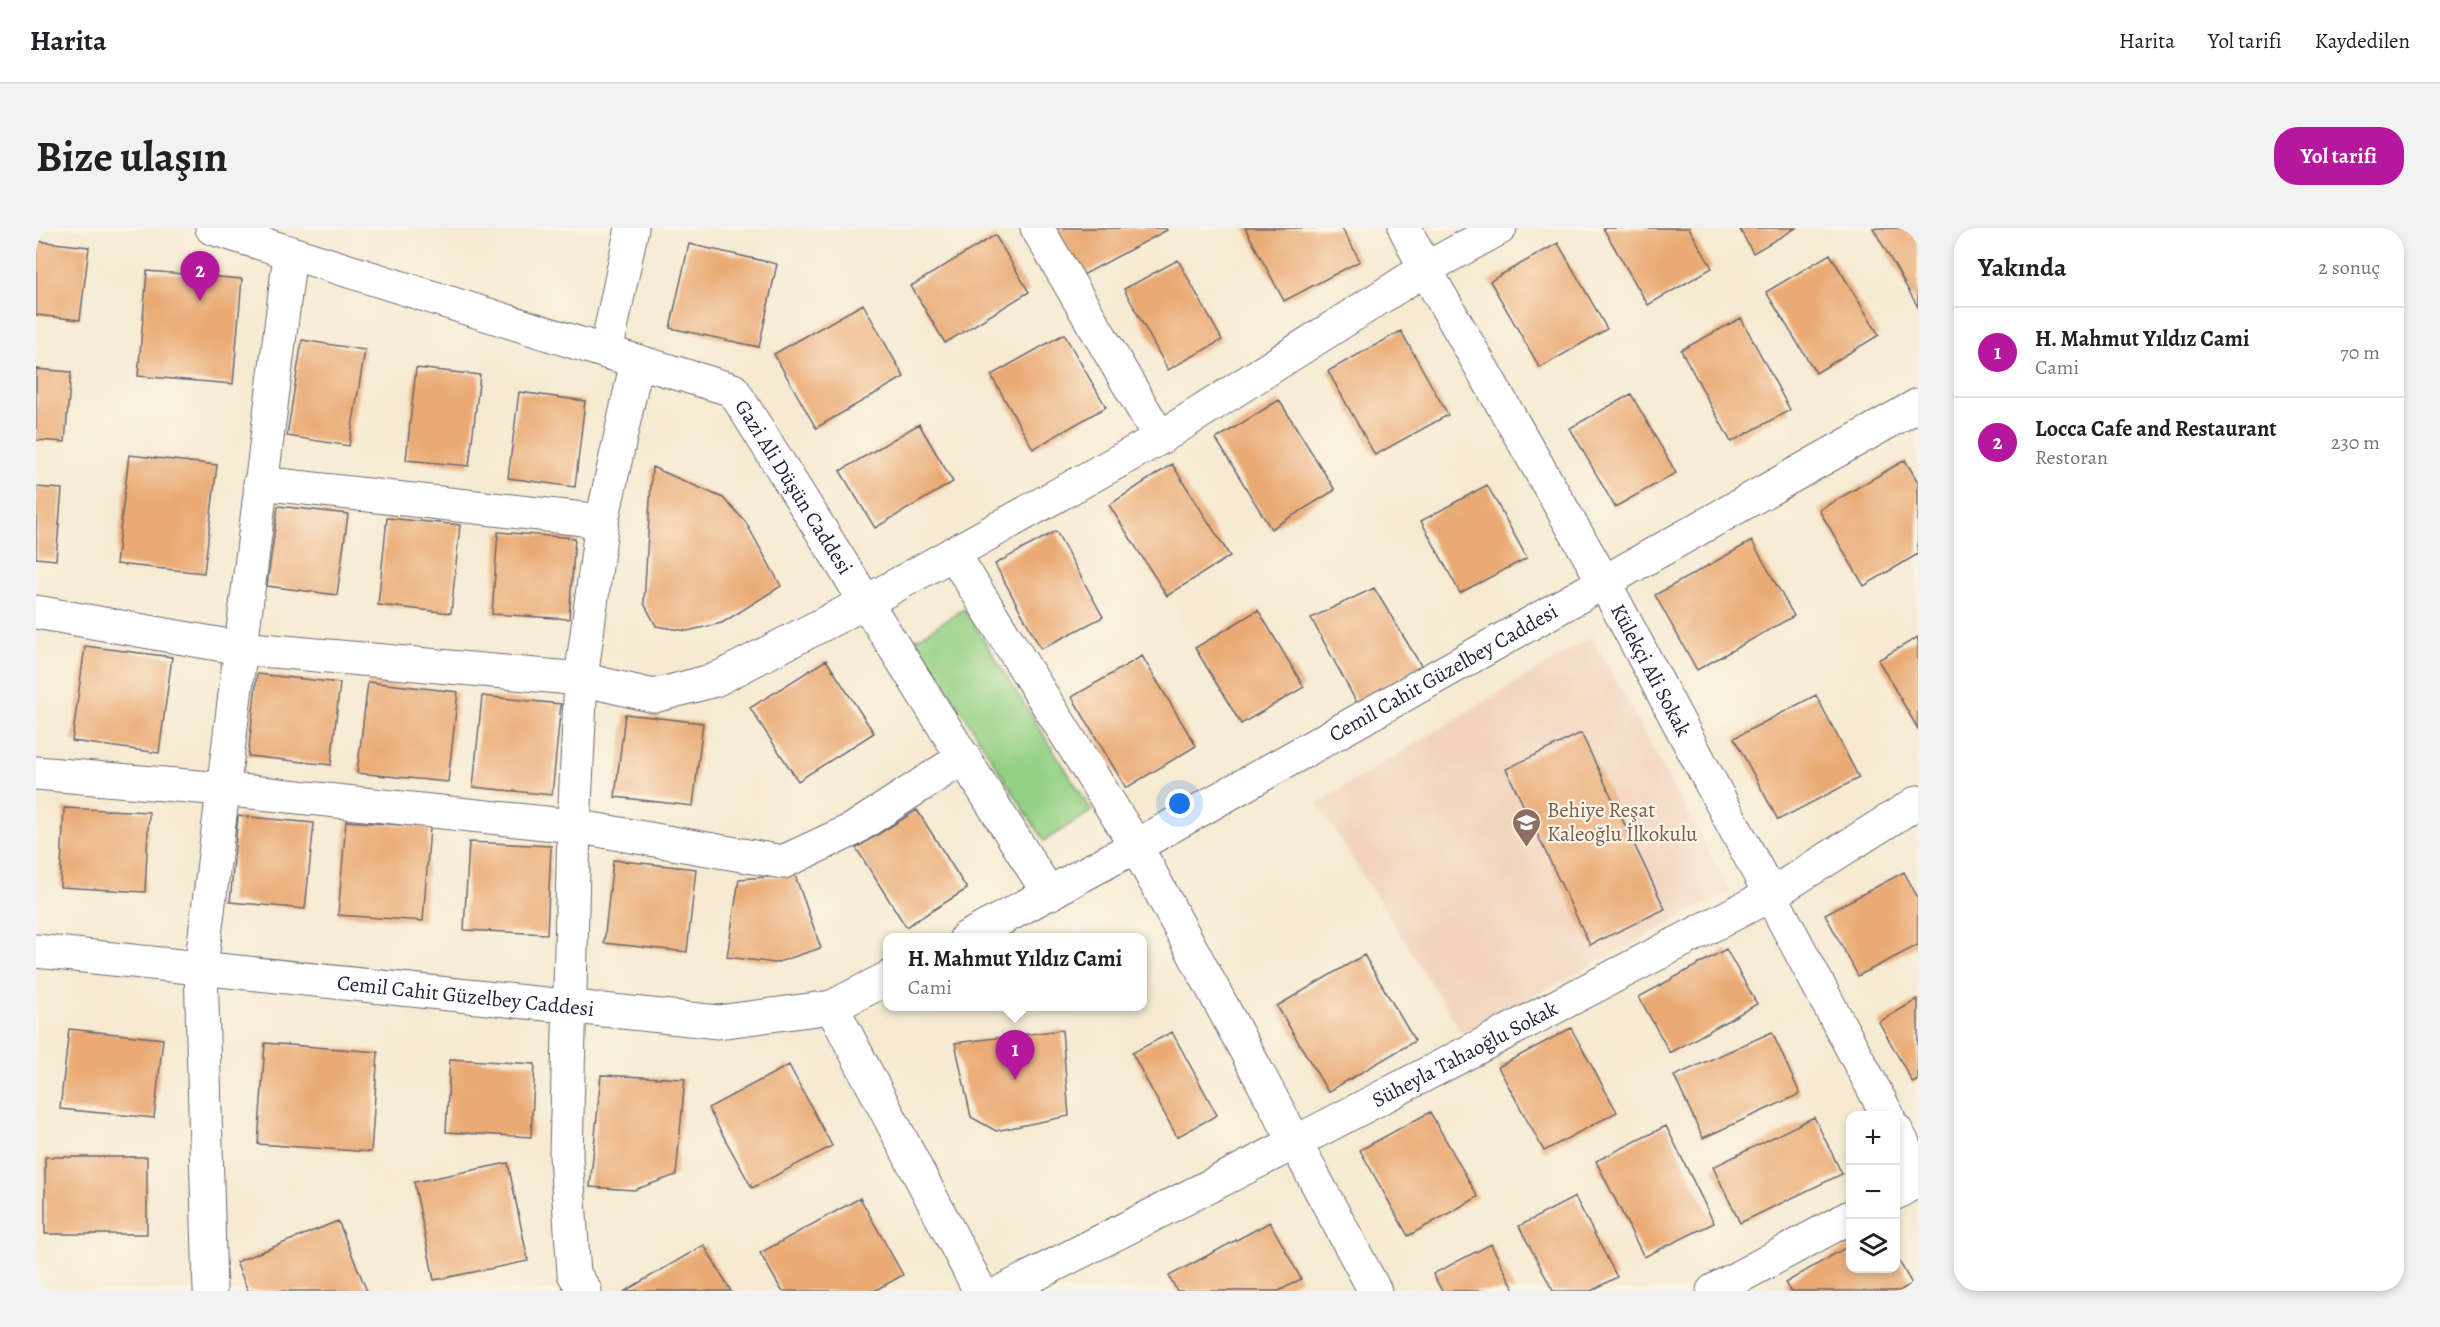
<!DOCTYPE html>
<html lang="tr">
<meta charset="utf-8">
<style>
body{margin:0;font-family:Alegreya,serif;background:#f2f2f2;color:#202124}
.controls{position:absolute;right:18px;bottom:18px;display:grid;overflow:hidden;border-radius:12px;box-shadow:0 3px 9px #0003}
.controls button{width:54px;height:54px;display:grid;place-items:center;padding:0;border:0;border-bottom:2px solid #e0e0e0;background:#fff;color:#202124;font:30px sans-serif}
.you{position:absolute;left:1144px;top:576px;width:21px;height:21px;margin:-15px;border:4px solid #fff;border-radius:50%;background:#1a73e8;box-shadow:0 0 0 9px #1a73e833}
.badge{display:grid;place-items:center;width:39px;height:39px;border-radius:50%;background:#b5179e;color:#fff;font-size:20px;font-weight:700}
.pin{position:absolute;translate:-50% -50px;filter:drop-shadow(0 2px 3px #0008)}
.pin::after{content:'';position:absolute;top:32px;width:21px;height:18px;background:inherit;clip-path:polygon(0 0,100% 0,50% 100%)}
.popup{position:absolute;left:847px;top:705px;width:264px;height:78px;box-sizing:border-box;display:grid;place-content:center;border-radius:12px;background:#fff;filter:drop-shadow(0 2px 4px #0005);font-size:20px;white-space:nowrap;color:#757577}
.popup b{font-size:22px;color:#202124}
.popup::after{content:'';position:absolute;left:50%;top:100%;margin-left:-12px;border:12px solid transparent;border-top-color:#fff}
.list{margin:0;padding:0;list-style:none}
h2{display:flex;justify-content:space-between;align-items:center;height:78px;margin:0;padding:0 24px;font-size:26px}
h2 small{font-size:20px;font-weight:400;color:#757577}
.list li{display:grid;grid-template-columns:39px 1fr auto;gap:18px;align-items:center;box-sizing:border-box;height:90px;padding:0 24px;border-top:2px solid #e0e0e0}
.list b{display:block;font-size:22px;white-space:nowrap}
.list p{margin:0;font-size:20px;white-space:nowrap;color:#757577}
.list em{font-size:20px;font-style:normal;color:#757577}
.icon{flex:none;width:33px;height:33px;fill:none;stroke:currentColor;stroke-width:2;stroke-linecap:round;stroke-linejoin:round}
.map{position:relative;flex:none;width:1882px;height:1063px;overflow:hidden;border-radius:24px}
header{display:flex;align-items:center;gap:36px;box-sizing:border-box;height:84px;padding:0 30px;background:#fff;border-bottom:2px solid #e0e0e0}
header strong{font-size:28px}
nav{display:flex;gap:33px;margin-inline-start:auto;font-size:21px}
.intro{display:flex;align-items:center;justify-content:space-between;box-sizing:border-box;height:144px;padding:0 36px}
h1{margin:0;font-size:42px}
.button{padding:15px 27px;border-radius:24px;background:#b5179e;color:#fff;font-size:21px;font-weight:700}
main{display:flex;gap:36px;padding:0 36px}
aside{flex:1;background:#fff;border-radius:24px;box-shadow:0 3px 9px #0003}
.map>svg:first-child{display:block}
.built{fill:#f2d4be}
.green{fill:#94d185;stroke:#5b7a60;stroke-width:1.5}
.building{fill:#eaaa74}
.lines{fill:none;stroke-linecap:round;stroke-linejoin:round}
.minor-casing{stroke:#6c6870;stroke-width:35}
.minor{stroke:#fff;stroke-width:33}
.labels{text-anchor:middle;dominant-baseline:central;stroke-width:4.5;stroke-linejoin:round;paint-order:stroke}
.street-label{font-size:21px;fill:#22223b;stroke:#fcf5e5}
.education-label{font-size:21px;fill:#785e54;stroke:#fcf5e5;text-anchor:start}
</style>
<header>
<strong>Harita</strong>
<nav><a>Harita</a><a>Yol tarifi</a><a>Kaydedilen</a></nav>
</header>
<div class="intro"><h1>Bize ulaşın</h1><a class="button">Yol tarifi</a></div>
<main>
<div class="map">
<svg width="1882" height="1063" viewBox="0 0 1882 1063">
<rect width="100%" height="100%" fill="#fcf5e5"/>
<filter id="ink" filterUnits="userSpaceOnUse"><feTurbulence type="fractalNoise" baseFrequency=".0167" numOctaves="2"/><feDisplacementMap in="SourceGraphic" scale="12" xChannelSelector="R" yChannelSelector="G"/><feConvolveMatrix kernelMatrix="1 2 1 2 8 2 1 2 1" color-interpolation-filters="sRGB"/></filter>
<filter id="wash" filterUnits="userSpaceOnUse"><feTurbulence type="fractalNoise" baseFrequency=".008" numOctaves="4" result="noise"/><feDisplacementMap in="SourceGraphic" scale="24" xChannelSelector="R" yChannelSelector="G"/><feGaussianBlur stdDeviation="1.35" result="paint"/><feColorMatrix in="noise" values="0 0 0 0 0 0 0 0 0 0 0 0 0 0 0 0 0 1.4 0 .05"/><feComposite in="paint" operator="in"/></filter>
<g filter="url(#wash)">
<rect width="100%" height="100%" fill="#f6ead2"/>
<path class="built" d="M 1556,409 L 1694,663 L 1427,806 L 1281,575 Z"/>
<path class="green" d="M 928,381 L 1056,583 L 1008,613 L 880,411 Z"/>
<g id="blocks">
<path class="building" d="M 1020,0 L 1129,0 L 1131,2 L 1045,48 Z
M 1209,0 L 1306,0 L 1324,33 L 1248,73 Z
M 1567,0 L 1653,0 L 1676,40 L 1612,77 Z
M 1703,0 L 1760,0 L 1717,25 Z
M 1837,0 L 1882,0 L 1882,79 Z
M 959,7 L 993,64 L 909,115 L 875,58 Z
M 0,13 L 53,19 L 44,92 L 0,87 Z
M 1522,15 L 1571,101 L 1504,140 L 1454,53 Z
M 653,16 L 741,36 L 723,119 L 634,100 Z
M 1794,26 L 1843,107 L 1780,145 L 1730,64 Z
M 1142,32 L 1186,112 L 1132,142 L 1088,61 Z
M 111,43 L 206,51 L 197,156 L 102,148 Z
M 827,76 L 868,149 L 780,200 L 738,126 Z
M 1705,90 L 1754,182 L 1695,214 L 1645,122 Z
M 1365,103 L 1412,187 L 1339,227 L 1292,143 Z
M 1028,106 L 1070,179 L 997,221 L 955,147 Z
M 266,112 L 329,122 L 313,218 L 251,208 Z
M 380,140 L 444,147 L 433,238 L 370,232 Z
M 0,141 L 35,144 L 29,214 L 0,212 Z
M 483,164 L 549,173 L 539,259 L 472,250 Z
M 1595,166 L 1640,245 L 1579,279 L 1534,200 Z
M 1243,172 L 1299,262 L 1235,301 L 1180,211 Z
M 883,196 L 917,254 L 839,300 L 804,243 Z
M 93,227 L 181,237 L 168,345 L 80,336 Z
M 1869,232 L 1882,254 L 1882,326 L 1828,358 L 1783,282 Z
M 1136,236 L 1194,328 L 1131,368 L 1073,277 Z
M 616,239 L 687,270 L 709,293 L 745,358 L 686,395 L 651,403 L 620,398 L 608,375 Z
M 1451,257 L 1491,330 L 1424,365 L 1385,293 Z
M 0,259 L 26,261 L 20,332 L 0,330 Z
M 242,278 L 312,286 L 301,367 L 231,358 Z
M 351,290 L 424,297 L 415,385 L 342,377 Z
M 1020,303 L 1067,389 L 1005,421 L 959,336 Z
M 462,304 L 539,310 L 533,391 L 456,386 Z
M 1716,313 L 1758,388 L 1661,442 L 1619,367 Z
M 1338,360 L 1386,439 L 1322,477 L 1275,390 Z
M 1222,382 L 1268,459 L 1205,496 L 1159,420 Z
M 1882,409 L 1882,501 L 1842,432 Z
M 49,418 L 136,429 L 123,525 L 36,513 Z
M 1106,428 L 1160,518 L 1090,560 L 1036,469 Z
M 790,432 L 838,505 L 762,553 L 714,480 Z
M 221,446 L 304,455 L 295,537 L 212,528 Z
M 332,454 L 422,464 L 412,554 L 321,545 Z
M 1780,467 L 1823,550 L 1742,592 L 1698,510 Z
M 446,468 L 525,476 L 516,567 L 437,559 Z
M 589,486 L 667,495 L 657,578 L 579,569 Z
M 1545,505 L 1629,681 L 1554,717 L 1470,541 Z
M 28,580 L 113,584 L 109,664 L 24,659 Z
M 881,582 L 931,661 L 870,699 L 820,620 Z
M 202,588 L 278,595 L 269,681 L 194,674 Z
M 310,593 L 394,599 L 387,693 L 302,687 Z
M 433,614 L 515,618 L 511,706 L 428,702 Z
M 577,632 L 660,641 L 651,724 L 568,715 Z
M 1868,644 L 1882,670 L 1882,717 L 1822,748 L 1789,686 Z
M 759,647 L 785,720 L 739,735 L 691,729 L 703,651 Z
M 1690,721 L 1721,776 L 1634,825 L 1603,769 Z
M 1328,727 L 1379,813 L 1292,864 L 1241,778 Z
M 1882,771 L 1882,852 L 1877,855 L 1843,794 Z
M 1535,800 L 1581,884 L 1508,923 L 1462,839 Z
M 33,801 L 127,811 L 118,890 L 24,881 Z
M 1026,802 L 1033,888 L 960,903 L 935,889 L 919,815 Z
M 1136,804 L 1181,887 L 1141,909 L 1096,825 Z
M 1736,804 L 1764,866 L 1667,910 L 1638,848 Z
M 229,815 L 342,824 L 335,924 L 222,916 Z
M 414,831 L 499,836 L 495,909 L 410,904 Z
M 753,837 L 796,918 L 716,960 L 672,880 Z
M 565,847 L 649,851 L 640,947 L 598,962 L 554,959 Z
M 1394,884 L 1442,969 L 1372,1008 L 1324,922 Z
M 1778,889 L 1806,946 L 1704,995 L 1677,939 Z
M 1630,898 L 1678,995 L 1608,1029 L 1560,933 Z
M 9,929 L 111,929 L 111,1006 L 9,1006 Z
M 472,935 L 492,1033 L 398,1052 L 378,954 Z
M 1539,969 L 1581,1049 L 1555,1063 L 1517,1063 L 1483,998 Z
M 824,970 L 867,1047 L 838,1063 L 746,1063 L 724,1025 Z
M 302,993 L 331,1063 L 212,1063 L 200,1034 Z
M 1234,994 L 1265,1051 L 1243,1063 L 1141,1063 L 1133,1048 Z
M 1455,1016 L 1479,1063 L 1406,1063 L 1397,1046 Z
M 668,1017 L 695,1063 L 589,1063 Z
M 1814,1017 L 1814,1040 L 1860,1040 L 1860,1028 L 1876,1056 L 1863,1063 L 1754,1063 L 1749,1055 Z"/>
</g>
</g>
<g filter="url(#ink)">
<use href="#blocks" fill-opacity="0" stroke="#6c6870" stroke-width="1.5"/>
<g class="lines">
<defs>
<g id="minor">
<path id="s1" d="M 176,0 L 570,124 L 697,162 L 1013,666"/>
<path d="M 1001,0 L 1124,210"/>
<path id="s2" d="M 1369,0 L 1389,41 L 1568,354 L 1852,888"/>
<path d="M 570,124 L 596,0"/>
<path d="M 224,255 L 566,293"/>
<path d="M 917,325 L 1100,618 L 1339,1063"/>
<path d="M 0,384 L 204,420 L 545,451 L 618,468 L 679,452 L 830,374 L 1124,210 L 1389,41 L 1464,0"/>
<path d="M 0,545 L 186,561 L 538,598 L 747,634 L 816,602 L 928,529"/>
<path id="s3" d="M 930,710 L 1100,618 L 1882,177"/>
<path id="s4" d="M 0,723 L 682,794 L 796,779 L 852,750"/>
<path d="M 796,779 L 944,1063"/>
<path d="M 1860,902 L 1882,944"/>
<path d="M 1860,965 L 1882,952"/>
<path d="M 174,1063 L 165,739 L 254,26"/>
<path d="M 549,1063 L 538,1046 L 530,928 L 538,598 L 545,451 L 566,293 L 601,133"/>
<path id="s5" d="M 967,1063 L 1260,914 L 1734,667 L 1882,574"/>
<path d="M 1677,1063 L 1814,989"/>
</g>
</defs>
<use href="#minor" class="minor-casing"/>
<use href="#minor" class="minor"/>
</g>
</g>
<defs>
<symbol id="school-pin" viewBox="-11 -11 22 30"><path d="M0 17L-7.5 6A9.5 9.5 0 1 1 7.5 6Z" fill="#8d6e63" stroke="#fcf5e5"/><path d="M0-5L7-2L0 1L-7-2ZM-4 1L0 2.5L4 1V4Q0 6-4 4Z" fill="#fff"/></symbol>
</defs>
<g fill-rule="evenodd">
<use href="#school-pin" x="1474" y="578" width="33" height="45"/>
</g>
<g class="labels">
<g class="street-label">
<text stroke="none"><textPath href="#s1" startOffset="660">Gazi Ali Düşün Caddesi</textPath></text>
<text stroke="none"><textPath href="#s2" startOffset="506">Külekçi Ali Sokak</textPath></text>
<text stroke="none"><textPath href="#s3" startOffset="546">Cemil Cahit Güzelbey Caddesi</textPath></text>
<text stroke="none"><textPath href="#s4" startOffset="432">Cemil Cahit Güzelbey Caddesi</textPath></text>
<text stroke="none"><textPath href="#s5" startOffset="519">Süheyla Tahaoğlu Sokak</textPath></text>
</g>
<g class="education-label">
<text x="1511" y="582">Behiye Reşat<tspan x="1511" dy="24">Kaleoğlu İlkokulu</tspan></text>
</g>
</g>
</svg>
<div class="controls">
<button>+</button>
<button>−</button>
<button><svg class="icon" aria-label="layers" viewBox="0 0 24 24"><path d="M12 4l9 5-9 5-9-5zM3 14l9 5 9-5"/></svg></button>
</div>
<div class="you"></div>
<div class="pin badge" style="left:979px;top:852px">1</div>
<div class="popup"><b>H. Mahmut Yıldız Cami</b>Cami</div>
<div class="pin badge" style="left:164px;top:73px">2</div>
</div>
<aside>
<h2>Yakında<small>2 sonuç</small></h2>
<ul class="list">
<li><span class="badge">1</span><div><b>H. Mahmut Yıldız Cami</b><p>Cami</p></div><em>70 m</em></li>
<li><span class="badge">2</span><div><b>Locca Cafe and Restaurant</b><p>Restoran</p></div><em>230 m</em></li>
</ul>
</aside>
</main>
